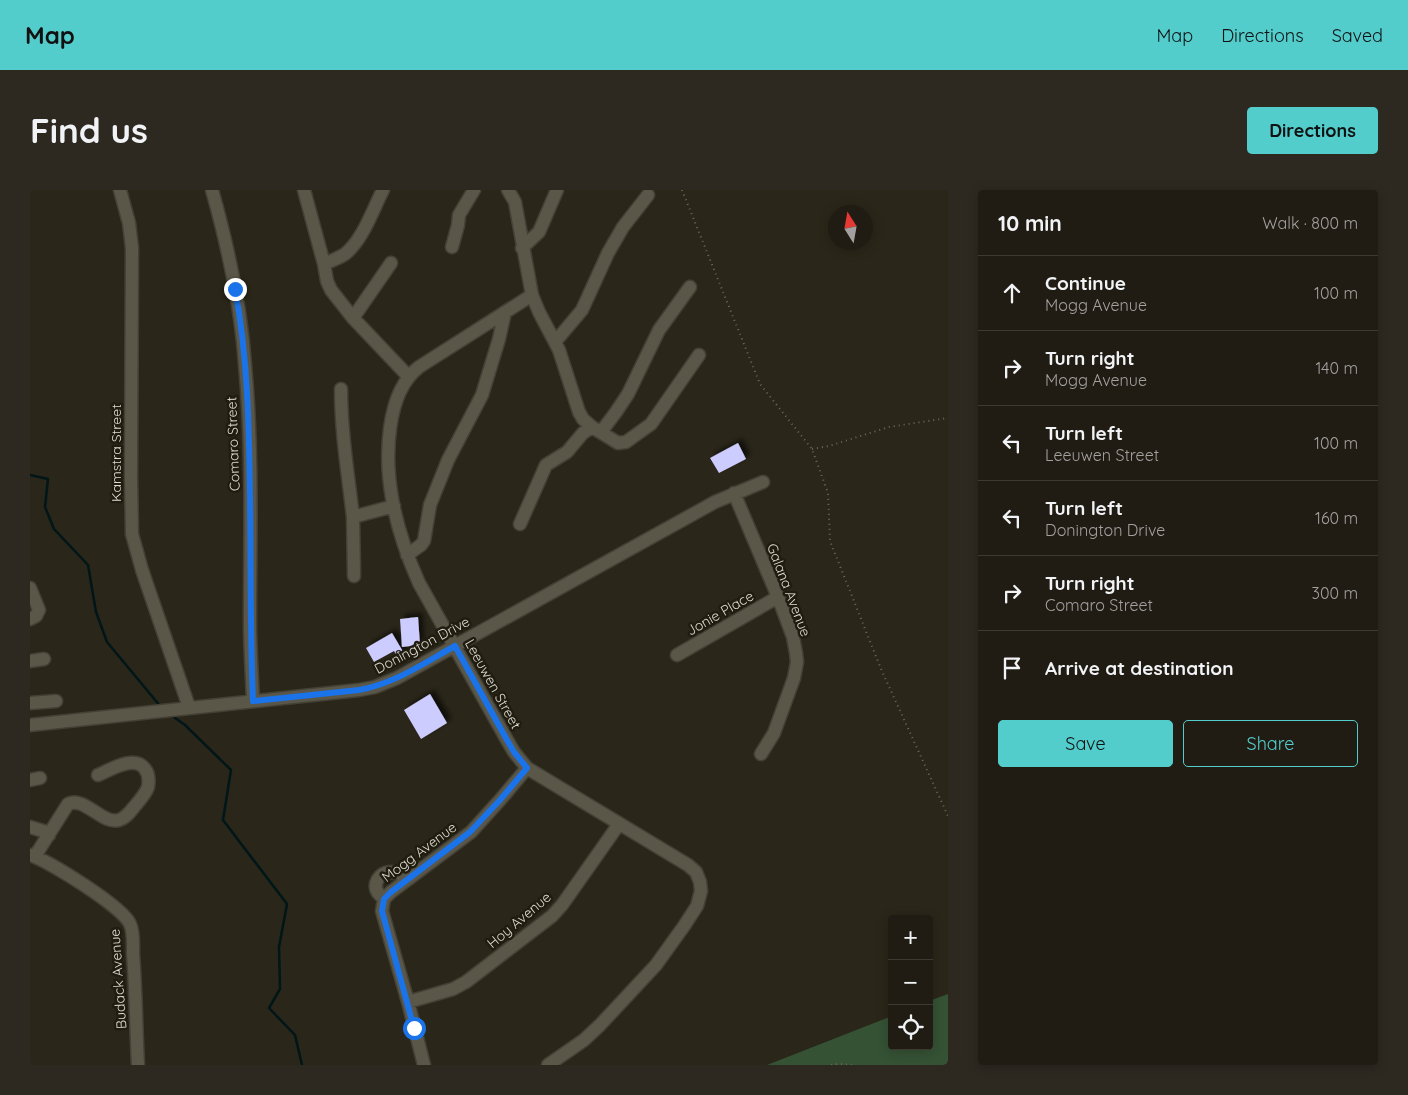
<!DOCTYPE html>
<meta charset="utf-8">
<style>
body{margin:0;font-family:Quicksand,sans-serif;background:#2d2921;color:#f1f3f6}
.controls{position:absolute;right:15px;bottom:15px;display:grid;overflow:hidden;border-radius:5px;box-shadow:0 2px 12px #0003}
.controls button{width:45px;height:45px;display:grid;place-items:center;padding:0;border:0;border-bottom:1px solid #3d3a33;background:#201c13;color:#f1f3f6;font:25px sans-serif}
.compass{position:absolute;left:798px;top:15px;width:45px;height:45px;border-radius:50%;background:#201c13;box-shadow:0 2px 12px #0003;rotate:349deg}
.stop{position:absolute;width:15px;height:15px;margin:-11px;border:4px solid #1a73e8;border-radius:50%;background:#fff}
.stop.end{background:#1a73e8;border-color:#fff;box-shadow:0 1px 5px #0008}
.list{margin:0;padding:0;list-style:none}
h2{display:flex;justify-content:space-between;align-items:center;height:65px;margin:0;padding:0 20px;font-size:21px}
h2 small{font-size:16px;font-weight:400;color:#a2a1a0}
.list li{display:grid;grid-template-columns:32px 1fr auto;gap:15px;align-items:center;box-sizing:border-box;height:75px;padding:0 20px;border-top:1px solid #3d3a33}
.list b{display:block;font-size:19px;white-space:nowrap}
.list p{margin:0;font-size:16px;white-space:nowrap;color:#a2a1a0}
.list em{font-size:16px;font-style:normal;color:#a2a1a0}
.actions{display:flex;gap:10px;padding:15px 20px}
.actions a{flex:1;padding:11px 0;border:1px solid #52cdcc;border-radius:5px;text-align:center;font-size:18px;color:#52cdcc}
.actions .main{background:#52cdcc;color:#111}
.icon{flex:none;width:28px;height:28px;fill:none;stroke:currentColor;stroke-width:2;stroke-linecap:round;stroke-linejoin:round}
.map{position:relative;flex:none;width:918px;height:875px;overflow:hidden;border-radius:5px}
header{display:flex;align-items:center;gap:30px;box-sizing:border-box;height:70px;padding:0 25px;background:#52cdcc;color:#111}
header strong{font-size:24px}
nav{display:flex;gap:28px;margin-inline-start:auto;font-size:18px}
.intro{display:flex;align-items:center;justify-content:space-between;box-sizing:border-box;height:120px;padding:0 30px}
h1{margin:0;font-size:35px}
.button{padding:12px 22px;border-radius:5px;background:#52cdcc;color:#111;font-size:18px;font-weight:700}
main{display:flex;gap:30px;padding:0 30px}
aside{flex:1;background:#201c13;border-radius:5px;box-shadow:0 2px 12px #0003}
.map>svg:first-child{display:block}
.green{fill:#355235}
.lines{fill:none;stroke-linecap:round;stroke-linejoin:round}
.stream{stroke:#001618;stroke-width:2.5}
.building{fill:#cdccfe;filter:url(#shadow)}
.minor-casing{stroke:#434036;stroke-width:15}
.path{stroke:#6c695d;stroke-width:2;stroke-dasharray:1 4;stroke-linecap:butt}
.minor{stroke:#5b5748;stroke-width:12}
.route{stroke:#1a73e8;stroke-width:6}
.labels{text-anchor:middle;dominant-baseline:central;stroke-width:5;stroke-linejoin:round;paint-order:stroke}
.street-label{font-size:14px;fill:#dedcd3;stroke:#201d10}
</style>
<header>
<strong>Map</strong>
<nav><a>Map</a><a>Directions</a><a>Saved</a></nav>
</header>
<div class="intro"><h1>Find us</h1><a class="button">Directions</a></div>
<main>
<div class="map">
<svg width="918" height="875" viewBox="0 0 918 875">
<defs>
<filter id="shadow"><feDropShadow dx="4.5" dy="-4.5" stdDeviation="2.5" flood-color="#0009"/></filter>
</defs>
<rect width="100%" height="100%" fill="#2a2619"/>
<path class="green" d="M 918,804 L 918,875 L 737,875 L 862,826 L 862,856 L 899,856 L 899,811 Z"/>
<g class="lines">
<path class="stream" d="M 0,285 L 18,289 L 15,317 L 24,339 L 58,375 L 66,422 L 77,452 L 131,517
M 141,525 L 155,535 L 201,580 L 193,630 L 257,714 L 249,757 L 250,799 L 239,818 L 265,845 L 272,875"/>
</g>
<path class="building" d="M 708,253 L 716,269 L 689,283 L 680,268 Z
M 388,427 L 390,455 L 372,457 L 370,429 Z
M 362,443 L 375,465 L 368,468 L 364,461 L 344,472 L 336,458 Z
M 400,504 L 417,533 L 391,549 L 374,520 Z"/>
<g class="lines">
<defs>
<path id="minor" d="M 90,0 L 99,33 L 102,58 L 101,287 L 102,344 L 112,380 L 159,517
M 182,0 C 198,57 211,116 215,175 C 223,260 220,346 220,432 C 220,458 222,485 223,511
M 274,0 L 294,74 L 297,91 L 301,100 L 323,128 L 379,187
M 478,0 L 485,12 L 502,105 L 509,122 L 529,160 L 549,222 L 553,229 L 562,237 L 588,253 L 596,252 L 621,234 L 669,165
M 422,57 L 428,35 L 429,25 L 444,0
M 492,58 L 509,42 L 527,0
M 294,74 C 301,71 309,68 315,64 C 333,50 343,19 353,0
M 502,105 L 389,177 C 355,203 355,269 362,308 C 367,337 377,366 389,393 L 477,550 L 484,562 L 497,578 L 658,675 L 666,682 L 670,692 L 671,701 L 667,716 L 654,736 L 626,775 L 570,835 L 554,850 L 518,875
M 323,128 L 361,73
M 525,152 L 552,120 L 578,63 L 593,37 L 618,5
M 311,199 C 311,242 318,284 323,327 L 364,316
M 571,242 L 586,222 L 598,204 L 629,140 L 660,97
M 704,303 L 748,407 L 763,447 L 766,463 L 767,472 L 764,488 L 744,543 L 731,564
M 323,327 L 324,386
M 490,334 L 516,275 L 537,262 L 553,243 L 562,237
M 377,365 L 391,355 L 394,351 L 400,315 L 418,270 L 452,205 L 469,149 L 475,122
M 0,398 L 9,420 L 6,426 L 0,429
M 647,465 L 748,407
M 0,471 L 14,469
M 0,513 L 26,511
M 0,535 L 329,500 L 345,497 L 367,488 L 685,312 L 733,292
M 0,590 L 10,588
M 0,637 L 13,641 L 19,645
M 0,665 C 19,671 93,717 100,734 C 104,742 103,755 103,764 C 106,801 106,838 108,875
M 5,666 L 38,614 C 55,606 72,635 89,630 C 96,628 100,622 104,617 C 109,611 115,605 118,597 C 119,591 119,584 115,579 C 105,564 80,580 68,585
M 354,709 C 352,707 350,705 348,703 C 342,694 349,683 360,682 C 367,682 374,686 380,688
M 378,812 L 423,799 L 436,792 L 522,726 L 532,715 L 589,634
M 394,875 L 378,812 L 352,721 L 354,709 L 361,702 L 441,642 L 470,610 L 497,578"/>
</defs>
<use href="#minor" class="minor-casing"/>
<path class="path" d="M 652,0 L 730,194 L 782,259 L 798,303 L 800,351 L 851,479 L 918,626
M 782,259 L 799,256 L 859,237 L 918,228
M 801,875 L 807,874 L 825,875"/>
<use href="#minor" class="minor"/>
</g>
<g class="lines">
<path class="route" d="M 205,99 C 218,167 219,237 220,306 C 221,375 220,443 223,511 L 329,500 C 364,494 394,473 425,456 L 477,550 L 484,562 L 497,578 L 470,610 L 440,642 L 361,702 L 354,709 L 352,721 L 384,838"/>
</g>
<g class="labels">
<g class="street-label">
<text transform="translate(203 254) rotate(-92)">Comaro Street</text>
<text transform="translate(86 263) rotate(-90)">Kamstra Street</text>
<text transform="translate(759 400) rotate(69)">Galana Avenue</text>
<text transform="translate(690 423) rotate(-30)">Jonie Place</text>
<text transform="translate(392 455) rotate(-28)">Donington Drive</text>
<text transform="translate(463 494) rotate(61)">Leeuwen Street</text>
<text transform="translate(389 662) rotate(-37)">Mogg Avenue</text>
<text transform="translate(489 730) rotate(-40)">Hoy Avenue</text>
<text transform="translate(88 789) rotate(-94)">Budack Avenue</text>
</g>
</g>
</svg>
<div class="controls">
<button>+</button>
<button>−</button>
<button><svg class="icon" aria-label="locate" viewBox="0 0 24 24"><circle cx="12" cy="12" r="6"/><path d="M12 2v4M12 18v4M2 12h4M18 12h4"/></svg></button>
</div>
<svg class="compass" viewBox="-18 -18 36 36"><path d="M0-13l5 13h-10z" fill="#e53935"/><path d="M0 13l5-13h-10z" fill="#a2a1a0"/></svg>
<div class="stop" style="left:384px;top:838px"></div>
<div class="stop end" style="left:205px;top:99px"></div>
</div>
<aside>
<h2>10 min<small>Walk · 800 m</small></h2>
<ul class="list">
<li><svg class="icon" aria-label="ahead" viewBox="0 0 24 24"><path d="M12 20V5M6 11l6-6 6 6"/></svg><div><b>Continue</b><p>Mogg Avenue</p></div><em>100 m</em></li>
<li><svg class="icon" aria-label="right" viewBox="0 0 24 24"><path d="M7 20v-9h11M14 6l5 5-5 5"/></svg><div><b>Turn right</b><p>Mogg Avenue</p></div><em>140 m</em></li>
<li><svg class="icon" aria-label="left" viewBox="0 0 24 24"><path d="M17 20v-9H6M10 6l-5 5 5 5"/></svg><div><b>Turn left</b><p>Leeuwen Street</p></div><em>100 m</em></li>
<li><svg class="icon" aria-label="left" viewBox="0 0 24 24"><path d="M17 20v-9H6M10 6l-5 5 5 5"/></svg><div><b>Turn left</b><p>Donington Drive</p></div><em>160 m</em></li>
<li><svg class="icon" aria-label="right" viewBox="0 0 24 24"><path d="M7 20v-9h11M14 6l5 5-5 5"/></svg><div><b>Turn right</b><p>Comaro Street</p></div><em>300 m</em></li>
<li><svg class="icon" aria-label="arrive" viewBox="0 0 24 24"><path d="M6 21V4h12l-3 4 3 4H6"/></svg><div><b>Arrive at destination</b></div></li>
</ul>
<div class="actions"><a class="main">Save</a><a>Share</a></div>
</aside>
</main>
